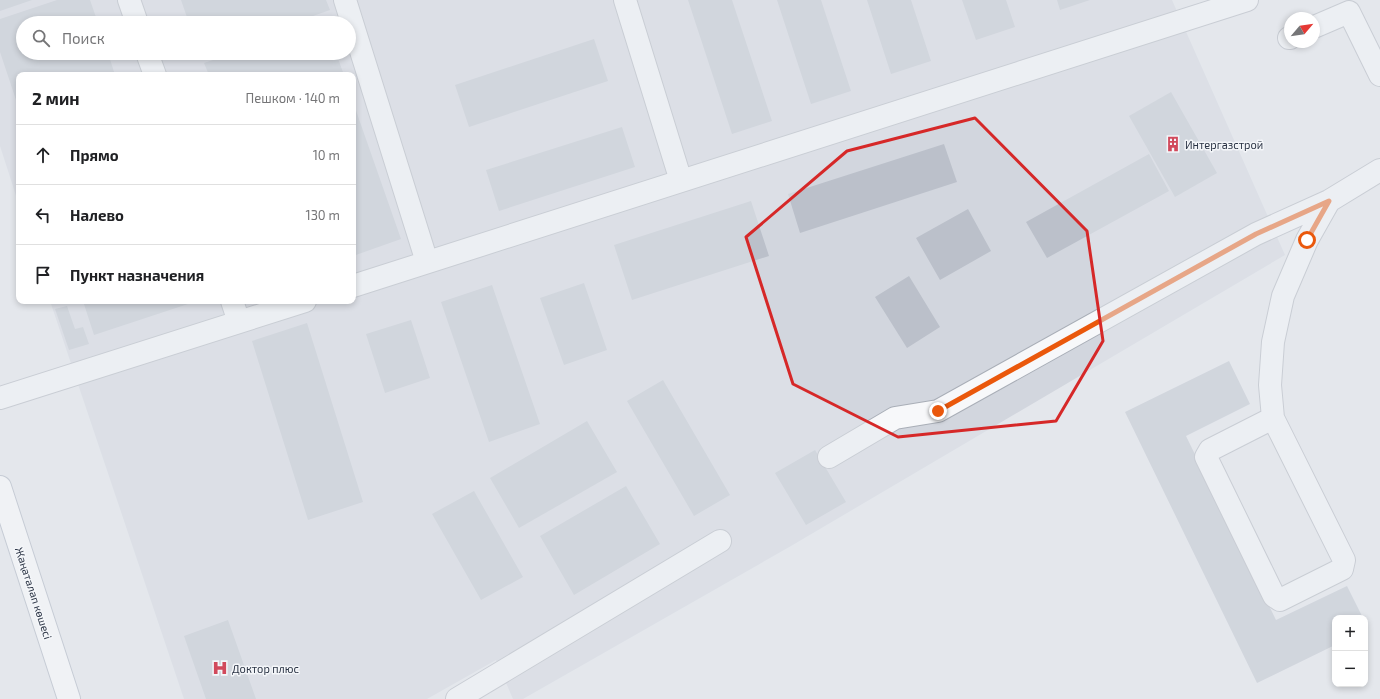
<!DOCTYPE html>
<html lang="ru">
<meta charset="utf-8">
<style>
body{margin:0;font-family:"Exo 2",sans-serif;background:#f6f6f6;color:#202124}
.controls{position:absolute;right:12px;bottom:12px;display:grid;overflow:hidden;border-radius:8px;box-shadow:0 2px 6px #0003}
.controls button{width:36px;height:36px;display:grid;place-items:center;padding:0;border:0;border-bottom:1px solid #e0e0e0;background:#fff;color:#202124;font:20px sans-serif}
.compass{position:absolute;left:1284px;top:12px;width:36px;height:36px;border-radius:50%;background:#fff;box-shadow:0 2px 6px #0003;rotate:61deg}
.stop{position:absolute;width:12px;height:12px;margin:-9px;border:3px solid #ea580c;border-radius:50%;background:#fff}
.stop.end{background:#ea580c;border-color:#fff;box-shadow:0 1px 4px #0008}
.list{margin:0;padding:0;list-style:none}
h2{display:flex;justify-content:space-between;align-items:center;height:52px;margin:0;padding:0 16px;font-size:17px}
h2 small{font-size:13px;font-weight:400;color:#757577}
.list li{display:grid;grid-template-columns:26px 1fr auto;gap:12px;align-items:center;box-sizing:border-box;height:60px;padding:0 16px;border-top:1px solid #e0e0e0}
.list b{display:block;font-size:15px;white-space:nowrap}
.list em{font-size:13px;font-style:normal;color:#757577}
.icon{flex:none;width:22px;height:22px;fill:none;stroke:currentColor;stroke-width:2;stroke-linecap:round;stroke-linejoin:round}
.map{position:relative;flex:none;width:1380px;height:699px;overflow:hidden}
.search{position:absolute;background:#fff;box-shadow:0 2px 6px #0003;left:16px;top:16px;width:340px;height:44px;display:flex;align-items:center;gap:10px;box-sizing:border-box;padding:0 14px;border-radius:22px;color:#757577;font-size:15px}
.panel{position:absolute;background:#fff;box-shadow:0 2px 6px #0003;left:16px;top:72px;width:340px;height:232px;border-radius:8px}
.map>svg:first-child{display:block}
.built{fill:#d2d6de;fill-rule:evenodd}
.building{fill:#bbc0ca}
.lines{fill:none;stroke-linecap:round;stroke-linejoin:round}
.minor-casing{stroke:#a9aeb7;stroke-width:24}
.major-casing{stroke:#a3abb8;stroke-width:24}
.minor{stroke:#f7f8fa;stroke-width:22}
.major{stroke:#fff;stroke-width:22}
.route{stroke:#ea580c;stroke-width:5}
.marked{fill:none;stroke:#d62828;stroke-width:3;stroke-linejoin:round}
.labels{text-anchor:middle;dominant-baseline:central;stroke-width:3;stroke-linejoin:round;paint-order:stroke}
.poi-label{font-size:11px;fill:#2b3445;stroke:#f4f6f9;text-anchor:start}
.street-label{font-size:11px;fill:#2b3445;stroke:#f4f6f9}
</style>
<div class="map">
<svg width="1380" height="699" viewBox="0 0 1380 699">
<rect width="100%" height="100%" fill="#e4e7ec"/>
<path class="built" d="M 0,0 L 1172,0 L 1285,255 L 791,546 L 523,699 L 513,699 L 496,660 L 427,699 L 184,699 L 50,301 L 353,301 L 353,75 L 19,75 L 19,205 L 0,146 ZM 23,23 L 349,23 L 349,53 L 23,53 Z"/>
<path class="building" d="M 0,0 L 32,0 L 0,11 Z
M 57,0 L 90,0 L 98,23 L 23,23 L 23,53 L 108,53 L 115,75 L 19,75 L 19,109 L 0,52 L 0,19 Z
M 181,0 L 326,0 L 330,10 L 293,23 L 189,23 Z
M 688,0 L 732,0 L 772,121 L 732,134 Z
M 777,0 L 821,0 L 851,91 L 811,104 Z
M 867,0 L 911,0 L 931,61 L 891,74 Z
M 962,0 L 1006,0 L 1015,27 L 976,40 Z
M 1057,0 L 1090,0 L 1060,10 Z
M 594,39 L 608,81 L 469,127 L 455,85 Z
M 234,53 L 336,53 L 344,75 L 209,75 L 204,63 Z
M 1171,92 L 1217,173 L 1175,197 L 1129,116 Z
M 353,102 L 401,239 L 353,256 Z
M 622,127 L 635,167 L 499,211 L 486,170 Z
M 944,144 L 957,182 L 800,233 L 788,194 Z
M 1149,154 L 1169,191 L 1047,258 L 1026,222 Z
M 751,201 L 769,256 L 632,300 L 614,245 Z
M 968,209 L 991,251 L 940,280 L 916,238 Z
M 909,276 L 940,327 L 907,348 L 875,297 Z
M 584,283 L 607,350 L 564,365 L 540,298 Z
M 492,285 L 540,424 L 489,442 L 441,302 Z
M 83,301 L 190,301 L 191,303 L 94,335 Z
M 67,306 L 75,329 L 83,327 L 89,344 L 69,350 L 55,309 Z
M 411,320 L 430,378 L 385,393 L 366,334 Z
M 307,323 L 363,502 L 308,520 L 252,341 Z
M 1229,361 L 1250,404 L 1186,436 L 1276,620 L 1347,586 L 1363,618 L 1335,618 L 1335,645 L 1257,683 L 1125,412 Z
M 663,380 L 730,495 L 694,516 L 627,401 Z
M 587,421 L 617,472 L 519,528 L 490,478 Z
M 815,450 L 846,502 L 806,525 L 775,473 Z
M 626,486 L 660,544 L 574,595 L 540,536 Z
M 474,491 L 523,577 L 481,600 L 432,514 Z
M 228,620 L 256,699 L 206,699 L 184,636 Z"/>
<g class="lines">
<defs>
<path id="minor" d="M 129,0 L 137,23
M 345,0 L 427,262
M 625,0 L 681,181
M 1314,27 L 1349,12 L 1380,75
M 1289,38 L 1290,38
M 147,53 L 155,75
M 353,286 L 1247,0
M 232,301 L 239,322
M 0,398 L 305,301
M 1273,418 L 1210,450 L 1206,457 L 1274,596 L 1280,600 L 1342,569 L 1344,560 L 1273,418 L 1270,385 L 1273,342 L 1283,296 L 1307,240 L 1329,201
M 829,457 L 895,418 L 938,411 L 1256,234 L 1329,201 L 1380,170
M 457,699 L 720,541"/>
<path id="major" d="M 0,487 L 69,699"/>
</defs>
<use href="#minor" class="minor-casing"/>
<use href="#major" class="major-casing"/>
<use href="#minor" class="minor"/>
<use href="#major" class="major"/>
</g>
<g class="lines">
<path class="route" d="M 938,411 L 1256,234 L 1329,201 L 1307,240"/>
</g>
<path d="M0 0H1380V699H0ZM 975,118 L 1087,231 L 1103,341 L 1056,421 L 898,437 L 793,384 L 746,237 L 847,151 Z" fill="#e4e7ec" fill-opacity=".55" fill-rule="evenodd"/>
<path class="marked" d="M 975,118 L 1087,231 L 1103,341 L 1056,421 L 898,437 L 793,384 L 746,237 L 847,151 Z"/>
<defs>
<symbol id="building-bare" viewBox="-9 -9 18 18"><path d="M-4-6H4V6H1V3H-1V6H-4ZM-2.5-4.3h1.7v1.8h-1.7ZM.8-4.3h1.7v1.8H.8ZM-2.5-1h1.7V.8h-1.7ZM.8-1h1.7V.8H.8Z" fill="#d1495b" stroke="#f4f6f9" stroke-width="2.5" paint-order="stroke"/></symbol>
<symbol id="hospital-bare" viewBox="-9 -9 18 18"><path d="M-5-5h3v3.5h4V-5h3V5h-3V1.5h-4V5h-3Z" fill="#d1495b" stroke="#f4f6f9" stroke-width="2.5" paint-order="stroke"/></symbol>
</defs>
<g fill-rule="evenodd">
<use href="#building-bare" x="1162" y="133" width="22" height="22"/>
<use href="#hospital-bare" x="209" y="657" width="22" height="22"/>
</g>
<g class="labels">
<g class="poi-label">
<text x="1185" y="144">Интергазстрой</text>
<text x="232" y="668">Доктор плюс</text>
</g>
<g class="street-label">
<text transform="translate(34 593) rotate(72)">Жаңаталап көшесі</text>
</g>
</g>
</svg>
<div class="controls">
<button>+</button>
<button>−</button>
</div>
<svg class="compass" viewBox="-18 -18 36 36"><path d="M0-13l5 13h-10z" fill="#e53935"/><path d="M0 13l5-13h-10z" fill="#757577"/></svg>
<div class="stop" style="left:1307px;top:240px"></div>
<div class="stop end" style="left:938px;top:411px"></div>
<div class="search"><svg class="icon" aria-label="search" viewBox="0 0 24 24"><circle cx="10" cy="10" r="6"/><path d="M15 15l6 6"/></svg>Поиск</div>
<section class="panel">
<h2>2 мин<small>Пешком · 140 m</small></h2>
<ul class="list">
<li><svg class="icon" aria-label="ahead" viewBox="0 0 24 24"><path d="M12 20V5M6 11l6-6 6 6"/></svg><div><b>Прямо</b></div><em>10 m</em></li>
<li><svg class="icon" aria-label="left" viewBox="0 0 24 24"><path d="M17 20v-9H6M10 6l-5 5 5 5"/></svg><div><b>Налево</b></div><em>130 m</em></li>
<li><svg class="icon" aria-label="arrive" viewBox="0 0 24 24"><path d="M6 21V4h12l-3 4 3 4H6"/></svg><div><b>Пункт назначения</b></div></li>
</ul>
</section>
</div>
